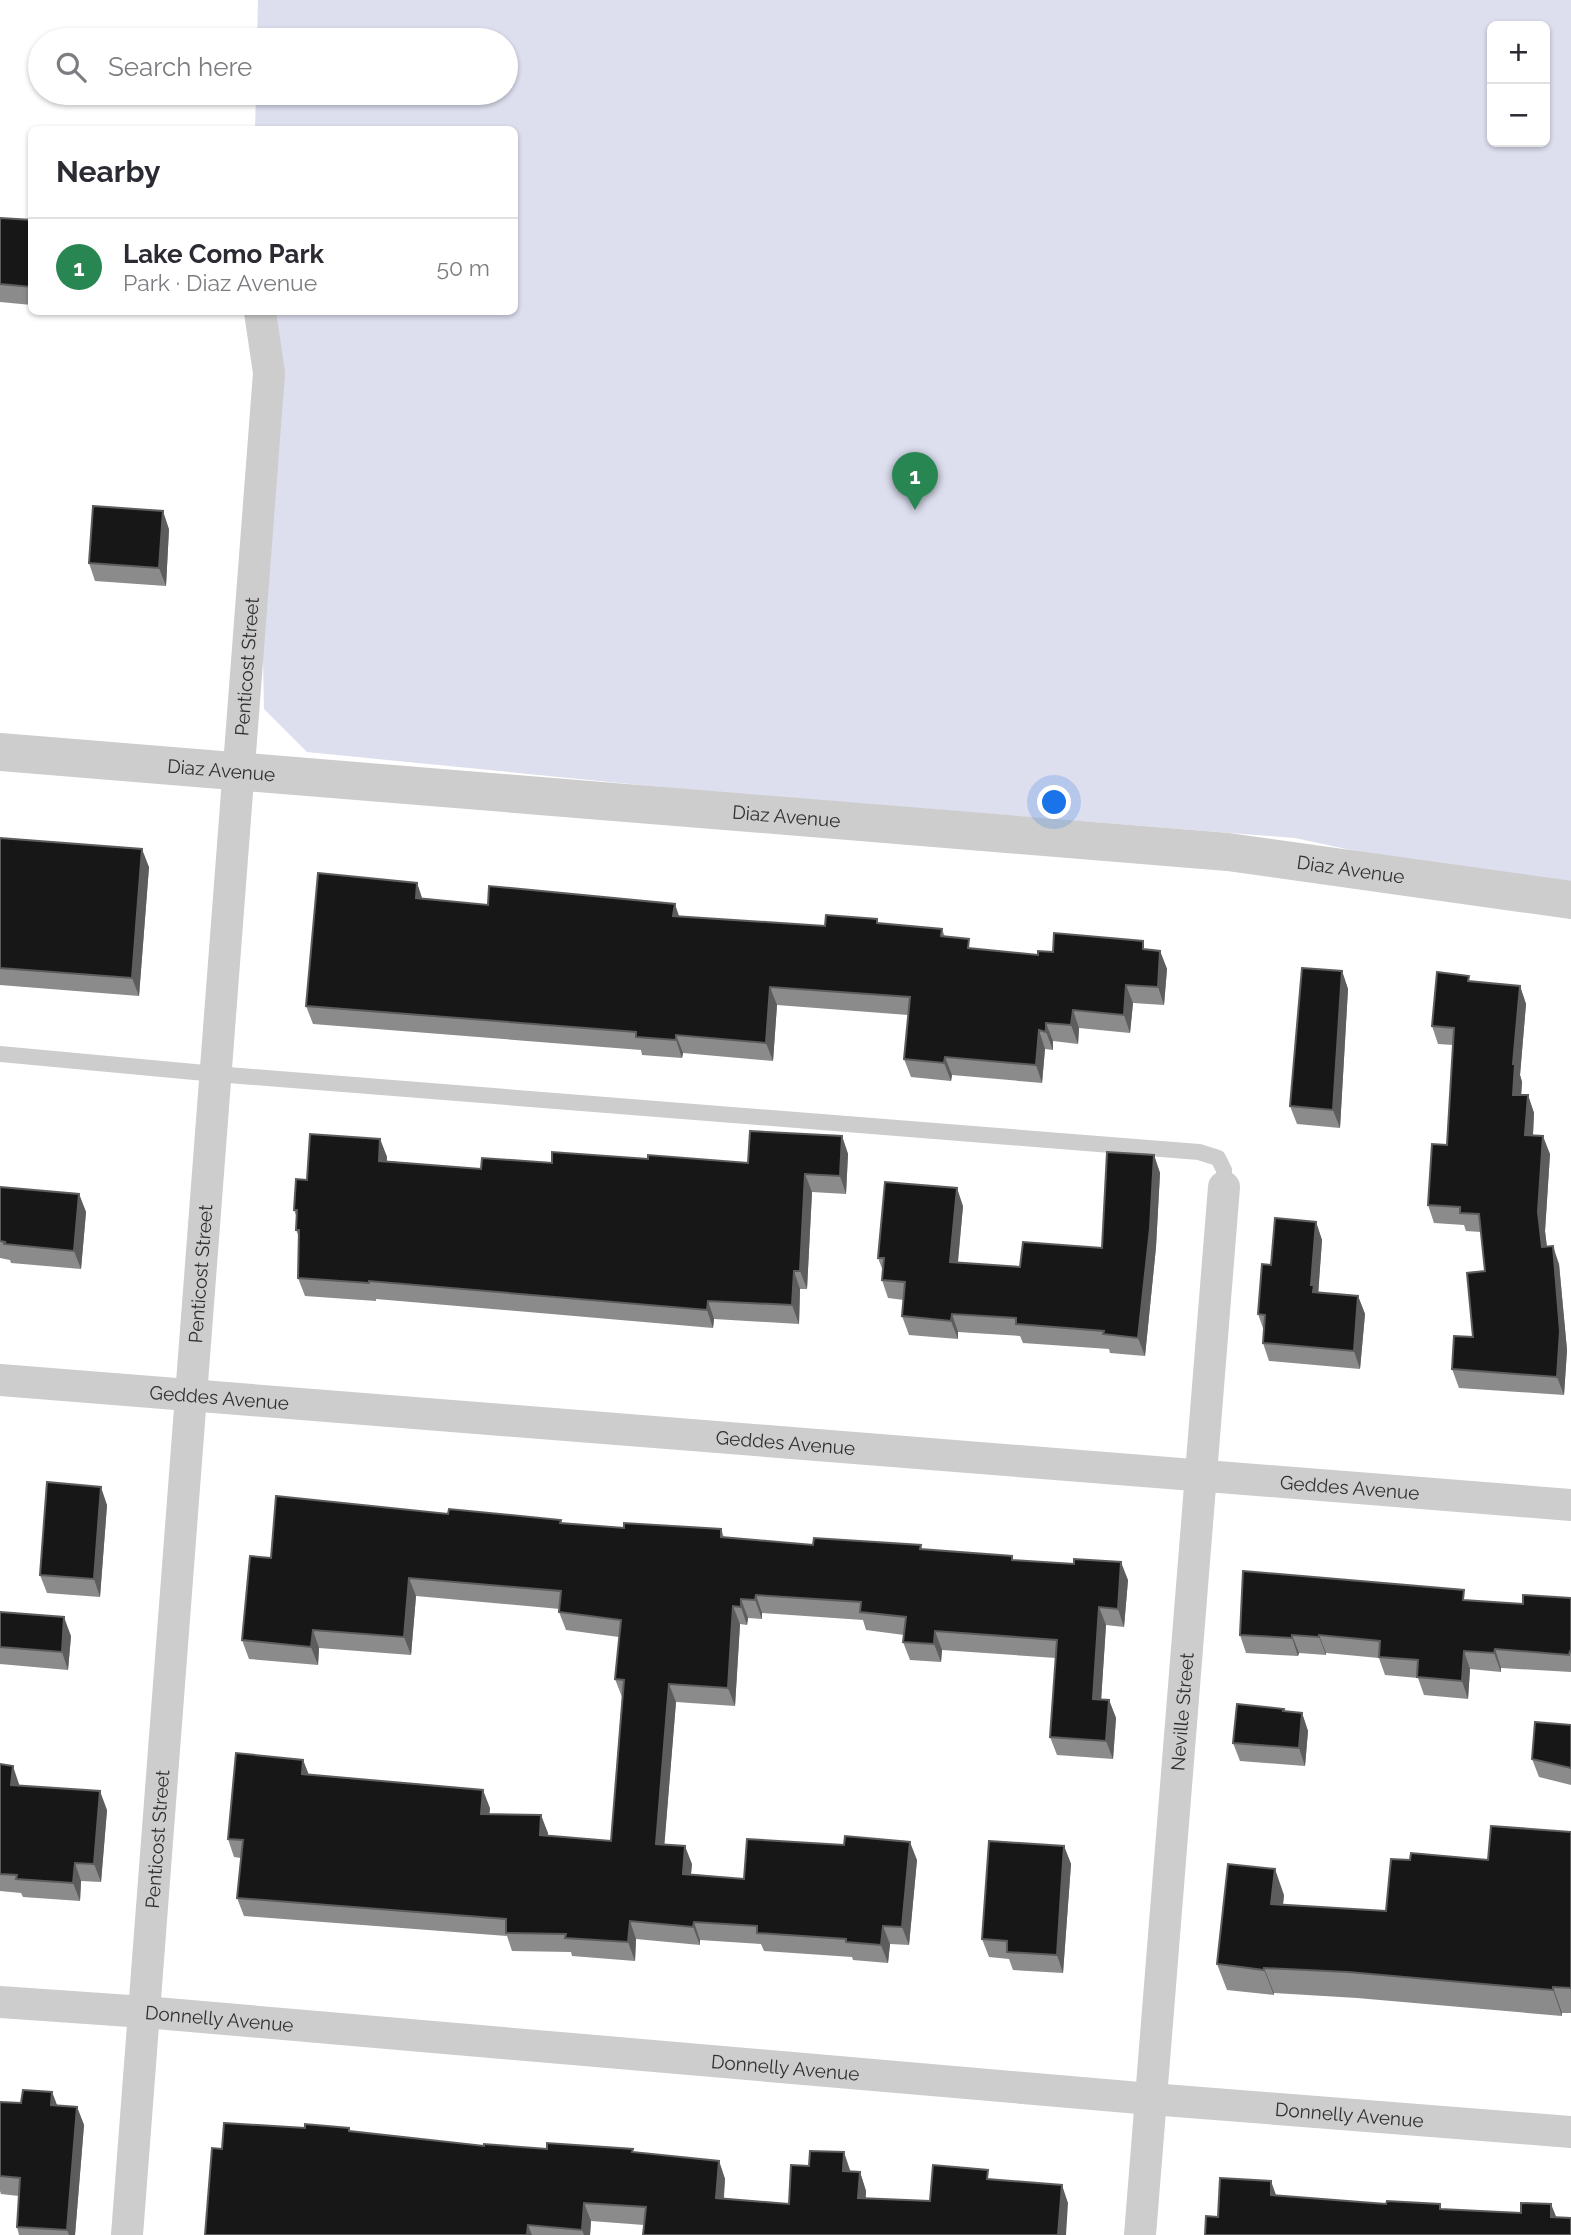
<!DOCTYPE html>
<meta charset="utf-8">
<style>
body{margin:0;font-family:Raleway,sans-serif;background:#f7f7f7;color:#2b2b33}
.controls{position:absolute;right:21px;top:21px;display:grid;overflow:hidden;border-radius:10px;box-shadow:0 2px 5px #0004}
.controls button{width:63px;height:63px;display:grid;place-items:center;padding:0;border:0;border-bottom:2px solid #e1e1e2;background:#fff;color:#2b2b33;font:35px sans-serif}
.you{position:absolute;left:1055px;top:803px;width:24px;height:24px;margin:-18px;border:5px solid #fff;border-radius:50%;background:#1a73e8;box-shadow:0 0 0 10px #1a73e833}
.badge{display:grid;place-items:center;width:46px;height:46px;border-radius:50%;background:#288652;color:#fff;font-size:23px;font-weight:700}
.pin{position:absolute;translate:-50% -58px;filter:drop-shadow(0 2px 4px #0008)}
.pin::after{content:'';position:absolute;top:37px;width:24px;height:21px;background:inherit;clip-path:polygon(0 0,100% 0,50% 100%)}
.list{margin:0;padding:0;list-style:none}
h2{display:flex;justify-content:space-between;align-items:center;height:91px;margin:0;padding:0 28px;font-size:30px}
h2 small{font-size:23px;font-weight:400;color:#7c7c81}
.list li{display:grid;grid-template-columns:46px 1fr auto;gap:21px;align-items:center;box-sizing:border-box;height:98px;padding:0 28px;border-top:2px solid #e1e1e2}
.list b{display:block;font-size:26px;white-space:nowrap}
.list p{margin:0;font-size:23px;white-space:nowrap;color:#7c7c81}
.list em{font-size:23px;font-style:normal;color:#7c7c81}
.icon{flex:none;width:38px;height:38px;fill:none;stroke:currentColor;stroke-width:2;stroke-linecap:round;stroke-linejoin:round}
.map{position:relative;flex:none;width:1571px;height:2235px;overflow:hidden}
.search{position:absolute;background:#fff;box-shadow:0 2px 5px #0004;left:28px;top:28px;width:490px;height:77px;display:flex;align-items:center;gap:18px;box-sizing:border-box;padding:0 24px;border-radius:38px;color:#7c7c81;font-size:26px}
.panel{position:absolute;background:#fff;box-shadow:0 2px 5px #0004;left:28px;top:126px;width:490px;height:189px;border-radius:10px}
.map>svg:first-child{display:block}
.green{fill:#dddeee;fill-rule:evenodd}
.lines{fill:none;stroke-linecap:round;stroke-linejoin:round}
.service{stroke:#cdcdcd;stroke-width:16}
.minor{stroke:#cdcdcd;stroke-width:32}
.tertiary{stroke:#cdcdcd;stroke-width:38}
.wall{fill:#8b8b8b}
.shaded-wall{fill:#5d5d5d}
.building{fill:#171717;stroke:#5d5d5d;stroke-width:2}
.labels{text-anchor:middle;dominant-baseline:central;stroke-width:7;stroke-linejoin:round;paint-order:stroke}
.street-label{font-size:19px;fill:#303030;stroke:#fff}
</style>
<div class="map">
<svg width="1571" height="2235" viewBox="0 0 1571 2235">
<rect width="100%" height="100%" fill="#fff"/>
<path class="green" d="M 258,0 L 1571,0 L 1571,897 L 1295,838 L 701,791 L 307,752 L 264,709 L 256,312 L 514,312 L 514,130 L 255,130 L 256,93 L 506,93 L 506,40 L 257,40 ZM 1492,26 L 1545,26 L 1545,142 L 1492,142 Z"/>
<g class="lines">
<path class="service" d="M 0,1054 L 216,1074 L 1199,1152 L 1218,1158 L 1224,1170 L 1224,1187"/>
<g class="minor">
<path id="s1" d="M 0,1380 L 1571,1505"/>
<path id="s2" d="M 0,2002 L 144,2012 L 1151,2099 L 1571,2132"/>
<path id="s3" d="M 127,2235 L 269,373 L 260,312"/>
<path id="s4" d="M 1140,2235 L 1224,1187"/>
</g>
<path class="tertiary" id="s5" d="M 0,752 L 1228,852 L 1571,900"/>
</g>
<path class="wall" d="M 0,218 L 32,220 L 32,305 L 0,302 Z
M 169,529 L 166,586 L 95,581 L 89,563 Z
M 0,838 L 149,867 L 139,996 L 0,985 Z
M 417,883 L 422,898 L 488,905 L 825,926 L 879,923 L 942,929 L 945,937 L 972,949 L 1038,955 L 1053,952 L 1146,950 L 1160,951 L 1167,969 L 1164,1005 L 1133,1003 L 1130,1033 L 1079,1028 L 1078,1044 L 1053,1041 L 1053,1050 L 1045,1049 L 1042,1083 L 952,1075 L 951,1081 L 911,1077 L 904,1059 L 908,1015 L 777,1005 L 773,1061 L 683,1053 L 682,1058 L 642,1055 L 641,1050 L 313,1024 L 306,1006 Z
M 1342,971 L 1348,989 L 1340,1128 L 1297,1124 L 1290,1106 Z
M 1471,982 L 1520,986 L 1526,1004 L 1520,1075 L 1522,1082 L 1521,1095 L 1528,1095 L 1534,1113 L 1533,1136 L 1550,1154 L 1545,1231 L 1547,1247 L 1559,1264 L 1567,1350 L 1564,1395 L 1459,1388 L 1452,1369 L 1473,1337 L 1485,1271 L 1481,1232 L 1466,1231 L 1464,1225 L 1434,1223 L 1428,1205 L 1447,1145 L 1453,1045 L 1438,1044 L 1432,1026 Z
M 842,1136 L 848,1154 L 846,1194 L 812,1192 L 807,1289 L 800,1289 L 799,1324 L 714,1319 L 713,1328 L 376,1299 L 376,1301 L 305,1296 L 298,1278 L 299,1237 L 296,1230 L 297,1218 L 294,1210 L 307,1180 L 380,1139 L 387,1157 L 387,1161 L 481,1169 L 552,1163 L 648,1159 L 748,1163 Z
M 1154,1155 L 1160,1173 L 1156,1247 L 1145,1356 L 1110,1353 L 1109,1349 L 1023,1343 L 1020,1336 L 958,1332 L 958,1339 L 909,1335 L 902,1316 L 904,1300 L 888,1298 L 882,1280 L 883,1271 L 878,1258 L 963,1206 L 958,1263 L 1020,1267 L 1102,1248 Z
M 0,1187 L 79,1194 L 86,1212 L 81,1269 L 11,1263 L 10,1260 L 0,1258 Z
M 1316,1222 L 1322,1240 L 1318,1293 L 1358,1296 L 1365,1314 L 1360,1369 L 1269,1361 L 1263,1343 L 1264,1331 L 1258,1314 L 1271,1265 Z
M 107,1505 L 100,1597 L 47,1593 L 40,1575 Z
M 448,1514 L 561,1520 L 562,1524 L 624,1528 L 721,1529 L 724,1537 L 813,1545 L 921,1545 L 922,1549 L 1014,1560 L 1128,1580 L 1124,1627 L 1106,1625 L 1101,1700 L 1109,1700 L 1116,1718 L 1113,1759 L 1057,1755 L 1050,1737 L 1056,1658 L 942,1650 L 941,1662 L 910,1660 L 903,1642 L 904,1635 L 866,1630 L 863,1620 L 762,1613 L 762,1619 L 748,1618 L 747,1625 L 740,1624 L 735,1706 L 676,1702 L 664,1845 L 692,1864 L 691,1874 L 744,1879 L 917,1860 L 909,1945 L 890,1944 L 888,1963 L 853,1960 L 852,1957 L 764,1951 L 761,1944 L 700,1940 L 700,1945 L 636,1939 L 635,1961 L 572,1956 L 571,1952 L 512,1951 L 507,1936 L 244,1916 L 237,1898 L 241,1858 L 234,1857 L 228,1839 L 303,1760 L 309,1775 L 490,1808 L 489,1814 L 541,1815 L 548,1836 L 611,1841 L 622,1697 L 615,1679 L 619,1637 L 566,1630 L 559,1612 L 560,1609 L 416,1596 L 411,1655 L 319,1648 L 318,1665 L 249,1659 L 242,1640 L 271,1558 Z
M 1571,1598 L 1571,1672 L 1501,1668 L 1501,1672 L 1470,1669 L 1468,1699 L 1424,1695 L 1418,1678 L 1385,1675 L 1379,1658 L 1326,1653 L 1326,1655 L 1299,1653 L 1298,1656 L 1246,1653 L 1240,1635 L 1467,1600 L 1523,1604 Z
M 0,1612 L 71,1636 L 68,1670 L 0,1664 Z
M 1284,1709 L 1285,1711 L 1302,1713 L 1308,1731 L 1305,1766 L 1240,1761 L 1233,1743 Z
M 1571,1725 L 1571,1785 L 1539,1777 L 1532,1759 Z
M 0,1764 L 19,1784 L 19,1786 L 107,1810 L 101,1882 L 81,1881 L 80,1901 L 23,1897 L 21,1893 L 0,1891 Z
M 1571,1832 L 1571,2013 L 1562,2013 L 1562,2016 L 1357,1998 L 1274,1993 L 1274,1995 L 1227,1990 L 1217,1964 L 1284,1895 L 1283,1905 L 1386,1911 L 1410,1860 L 1488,1860 Z
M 1064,1846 L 1071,1864 L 1063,1973 L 1013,1970 L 1009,1959 L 989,1957 L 982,1939 Z
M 52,2092 L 57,2106 L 77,2107 L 84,2125 L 75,2235 L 19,2235 L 17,2227 L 19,2196 L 1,2194 L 0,2191 L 0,2102 L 21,2103 Z
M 349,2128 L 350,2131 L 484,2146 L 634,2152 L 719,2161 L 725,2179 L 724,2199 L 789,2204 L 850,2170 L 850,2172 L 860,2172 L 866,2191 L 866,2198 L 930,2201 L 991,2180 L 1068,2203 L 644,2225 L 591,2221 L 590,2235 L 205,2235 L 222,2149 Z"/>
<path class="shaded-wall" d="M 163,511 L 169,529 L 166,586 L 159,568 Z
M 142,849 L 149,867 L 139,996 L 132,978 Z
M 417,883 L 423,901 L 416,898 Z
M 675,904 L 681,922 L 673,916 Z
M 1160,951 L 1167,969 L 1164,1005 L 1158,987 Z
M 1342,971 L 1348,989 L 1340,1128 L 1333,1110 Z
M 1126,985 L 1133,1003 L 1130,1033 L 1124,1015 Z
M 1520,986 L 1526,1004 L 1520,1075 L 1522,1082 L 1520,1113 L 1513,1095 L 1513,1064 Z
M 770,987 L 777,1005 L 773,1061 L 766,1043 Z
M 1073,1010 L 1079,1028 L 1078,1044 L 1071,1025 Z
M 1046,1023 L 1053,1041 L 1053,1050 L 1046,1032 Z
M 1039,1030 L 1045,1049 L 1042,1083 L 1036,1065 Z
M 676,1035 L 683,1053 L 682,1058 L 676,1040 Z
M 945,1057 L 952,1075 L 951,1081 L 944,1063 Z
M 1528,1095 L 1534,1113 L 1532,1153 L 1525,1135 Z
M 842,1136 L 848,1154 L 846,1194 L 840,1176 Z
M 1543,1136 L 1550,1154 L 1545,1231 L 1549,1265 L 1542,1247 L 1538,1212 Z
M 380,1139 L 387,1157 L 385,1179 L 379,1161 Z
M 1154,1155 L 1160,1173 L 1156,1247 L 1145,1356 L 1138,1338 Z
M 805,1174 L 812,1192 L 807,1289 L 800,1271 Z
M 957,1188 L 963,1206 L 956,1280 L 950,1262 Z
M 79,1194 L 86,1212 L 81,1269 L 74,1251 Z
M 1316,1222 L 1322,1240 L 1318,1297 L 1320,1311 L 1311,1285 Z
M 1553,1246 L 1559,1264 L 1567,1350 L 1564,1395 L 1557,1377 Z
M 794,1271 L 800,1289 L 799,1324 L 792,1305 Z
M 1358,1296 L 1365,1314 L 1360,1369 L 1354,1351 Z
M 708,1301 L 714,1319 L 713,1328 L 707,1310 Z
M 952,1314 L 958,1332 L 958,1339 L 951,1321 Z
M 101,1487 L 107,1505 L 100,1597 L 94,1579 Z
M 1121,1562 L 1128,1580 L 1124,1627 L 1118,1609 Z
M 409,1578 L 416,1596 L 411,1655 L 404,1637 Z
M 756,1595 L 762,1613 L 762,1619 L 755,1600 Z
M 741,1599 L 748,1618 L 747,1625 L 741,1607 Z
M 733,1606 L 740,1624 L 735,1706 L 728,1688 Z
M 1099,1607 L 1106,1625 L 1100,1717 L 1093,1699 Z
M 64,1617 L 71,1636 L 68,1670 L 62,1652 Z
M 313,1630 L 319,1648 L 318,1665 L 311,1647 Z
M 935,1631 L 942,1650 L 941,1662 L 934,1644 Z
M 1292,1635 L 1299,1653 L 1298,1656 L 1292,1638 Z
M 1319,1635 L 1326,1653 L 1326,1655 L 1319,1637 Z
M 1495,1649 L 1501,1668 L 1501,1672 L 1494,1653 Z
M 1464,1651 L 1470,1669 L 1468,1699 L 1462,1681 Z
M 669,1684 L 676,1702 L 663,1862 L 656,1844 Z
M 1109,1700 L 1116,1718 L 1113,1759 L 1106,1741 Z
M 1302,1713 L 1308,1731 L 1305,1766 L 1299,1748 Z
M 303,1760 L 310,1778 L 302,1774 Z
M 13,1766 L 19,1784 L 17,1803 L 11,1785 Z
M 483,1790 L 490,1808 L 488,1832 L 481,1814 Z
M 100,1791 L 107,1810 L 101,1882 L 94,1864 Z
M 541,1815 L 548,1833 L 547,1853 L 540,1835 Z
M 910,1842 L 917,1860 L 909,1945 L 902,1927 Z
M 685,1846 L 692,1864 L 689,1892 L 683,1874 Z
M 1064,1846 L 1071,1864 L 1063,1973 L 1057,1955 Z
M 75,1863 L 81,1881 L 80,1901 L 73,1883 Z
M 1275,1869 L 1284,1895 L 1280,1930 L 1271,1904 Z
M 630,1921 L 636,1939 L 635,1961 L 628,1942 Z
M 694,1922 L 700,1940 L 700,1945 L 693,1927 Z
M 883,1926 L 890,1944 L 888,1963 L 881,1945 Z
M 1264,1968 L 1274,1993 L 1274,1995 L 1264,1970 Z
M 1553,1987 L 1562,2013 L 1562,2016 L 1553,1990 Z
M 52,2092 L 59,2110 L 51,2105 Z
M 77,2107 L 84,2125 L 75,2235 L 69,2235 L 67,2230 Z
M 844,2152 L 850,2170 L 850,2189 L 843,2171 Z
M 719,2161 L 725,2179 L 722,2216 L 716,2198 Z
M 860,2172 L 866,2191 L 864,2216 L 858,2198 Z
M 1271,2181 L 1281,2209 L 1271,2195 Z
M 1062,2185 L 1068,2203 L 1066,2235 L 1058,2235 Z
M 584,2203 L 591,2221 L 590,2235 L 584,2235 L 582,2230 Z
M 1551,2204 L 1562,2231 L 1551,2217 Z
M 528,2225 L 532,2235 L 527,2235 Z"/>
<path class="building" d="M 0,218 L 32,220 L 32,287 L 0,284 Z
M 93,506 L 163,511 L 159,568 L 89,563 Z
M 0,838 L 142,849 L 132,978 L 0,968 Z
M 318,873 L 417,883 L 416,898 L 488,905 L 489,886 L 675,904 L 673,916 L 825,926 L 826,915 L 877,919 L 877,923 L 942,929 L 941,936 L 969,939 L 968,948 L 1038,955 L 1038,951 L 1053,952 L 1054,933 L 1143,941 L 1143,949 L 1160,951 L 1158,987 L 1126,985 L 1124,1015 L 1073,1010 L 1071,1025 L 1046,1023 L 1046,1032 L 1039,1030 L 1036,1065 L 945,1057 L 944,1063 L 904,1059 L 910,997 L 770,987 L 766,1043 L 676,1035 L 676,1040 L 636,1037 L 636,1032 L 306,1006 Z
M 1302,968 L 1342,971 L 1333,1110 L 1290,1106 Z
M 1437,972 L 1469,976 L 1468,981 L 1520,986 L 1513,1064 L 1515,1064 L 1513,1095 L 1528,1095 L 1525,1135 L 1543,1136 L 1538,1212 L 1542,1247 L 1553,1246 L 1560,1331 L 1557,1377 L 1452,1369 L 1454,1336 L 1473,1337 L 1467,1273 L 1485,1271 L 1479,1214 L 1460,1213 L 1460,1207 L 1428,1205 L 1432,1144 L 1447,1145 L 1454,1028 L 1432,1026 Z
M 750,1131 L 842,1136 L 840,1176 L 805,1174 L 800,1271 L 794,1271 L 792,1305 L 708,1301 L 707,1310 L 369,1281 L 369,1283 L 298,1278 L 299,1230 L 296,1230 L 297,1210 L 294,1210 L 296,1179 L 307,1180 L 310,1134 L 380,1139 L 379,1161 L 481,1169 L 482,1158 L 552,1163 L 552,1152 L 648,1159 L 648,1155 L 748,1163 Z
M 1107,1152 L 1154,1155 L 1150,1228 L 1138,1338 L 1103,1334 L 1104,1331 L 1016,1324 L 1016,1318 L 952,1314 L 951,1321 L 902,1316 L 905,1282 L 882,1280 L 884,1258 L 878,1258 L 885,1182 L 957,1188 L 950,1262 L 1020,1267 L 1023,1242 L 1102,1248 Z
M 0,1187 L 79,1194 L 74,1251 L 4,1244 L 5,1242 L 0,1241 Z
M 1275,1218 L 1316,1222 L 1311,1285 L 1314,1285 L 1313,1292 L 1358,1296 L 1354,1351 L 1263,1343 L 1265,1315 L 1258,1314 L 1262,1264 L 1271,1265 Z
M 47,1482 L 101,1487 L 94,1579 L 40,1575 Z
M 276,1496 L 448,1514 L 449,1509 L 561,1520 L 560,1523 L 624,1528 L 624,1523 L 721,1529 L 721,1537 L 813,1545 L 814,1538 L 921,1545 L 920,1549 L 1012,1556 L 1012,1560 L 1074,1564 L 1074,1559 L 1121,1562 L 1118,1609 L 1099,1607 L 1093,1699 L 1109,1700 L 1106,1741 L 1050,1737 L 1057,1640 L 935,1631 L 934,1644 L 903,1642 L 906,1617 L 860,1612 L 861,1602 L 756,1595 L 755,1600 L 741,1599 L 741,1607 L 733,1606 L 728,1688 L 669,1684 L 656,1844 L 685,1846 L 683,1874 L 744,1879 L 747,1839 L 844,1845 L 845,1836 L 910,1842 L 902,1927 L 883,1926 L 881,1945 L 846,1942 L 846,1939 L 757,1933 L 757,1926 L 694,1922 L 693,1927 L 630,1921 L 628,1942 L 565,1938 L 566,1934 L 506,1933 L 506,1919 L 237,1898 L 243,1840 L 228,1839 L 236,1753 L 303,1760 L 302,1774 L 483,1790 L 481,1814 L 541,1815 L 540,1835 L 611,1841 L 624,1680 L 615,1679 L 621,1620 L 559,1612 L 561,1591 L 409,1578 L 404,1637 L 313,1630 L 311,1647 L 242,1640 L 250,1556 L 271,1558 Z
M 1243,1571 L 1464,1590 L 1463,1600 L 1523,1604 L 1523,1595 L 1571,1598 L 1571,1651 L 1570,1651 L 1569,1655 L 1495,1649 L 1494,1653 L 1464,1651 L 1462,1681 L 1417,1677 L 1418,1660 L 1379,1657 L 1380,1641 L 1319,1635 L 1319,1637 L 1292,1635 L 1292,1638 L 1240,1635 Z
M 0,1612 L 64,1617 L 62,1652 L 0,1647 Z
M 1237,1704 L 1284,1709 L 1283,1711 L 1302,1713 L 1299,1748 L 1233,1743 Z
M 1535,1722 L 1571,1725 L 1571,1768 L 1532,1759 Z
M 0,1764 L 13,1766 L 11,1785 L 100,1791 L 94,1864 L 75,1863 L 73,1883 L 16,1879 L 17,1875 L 0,1874 Z
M 1491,1826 L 1571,1832 L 1571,1988 L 1553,1987 L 1553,1990 L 1348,1972 L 1264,1968 L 1264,1970 L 1217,1964 L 1228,1864 L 1275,1869 L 1271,1904 L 1386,1911 L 1391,1859 L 1410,1860 L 1411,1853 L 1488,1860 Z
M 989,1841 L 1064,1846 L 1057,1955 L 1007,1952 L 1007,1941 L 982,1939 Z
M 23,2090 L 52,2092 L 51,2105 L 77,2107 L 67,2230 L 17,2227 L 20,2178 L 0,2176 L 0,2102 L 21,2103 Z
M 224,2123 L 305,2128 L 305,2124 L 349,2128 L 349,2131 L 484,2146 L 484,2144 L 547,2149 L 547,2143 L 633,2149 L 632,2152 L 719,2161 L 716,2198 L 789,2204 L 791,2165 L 809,2166 L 810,2151 L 844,2152 L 843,2171 L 860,2172 L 858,2198 L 930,2201 L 933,2165 L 988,2170 L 987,2179 L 1062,2185 L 1058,2235 L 643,2235 L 646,2207 L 584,2203 L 582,2230 L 528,2225 L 527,2235 L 205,2235 L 212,2148 L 222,2149 Z
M 1220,2178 L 1271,2181 L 1271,2195 L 1386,2204 L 1387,2201 L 1440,2204 L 1440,2209 L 1521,2213 L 1521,2203 L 1551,2204 L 1551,2217 L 1571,2218 L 1571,2235 L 1205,2235 L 1206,2216 L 1218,2217 Z"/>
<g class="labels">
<g class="street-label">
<text stroke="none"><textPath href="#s3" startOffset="1573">Penticost Street</textPath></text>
<text stroke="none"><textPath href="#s5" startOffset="222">Diaz Avenue</textPath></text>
<text stroke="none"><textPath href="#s5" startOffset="789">Diaz Avenue</textPath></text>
<text stroke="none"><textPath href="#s5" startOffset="1356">Diaz Avenue</textPath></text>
<text stroke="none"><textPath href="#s3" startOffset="964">Penticost Street</textPath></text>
<text stroke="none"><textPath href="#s1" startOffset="220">Geddes Avenue</textPath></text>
<text stroke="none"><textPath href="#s1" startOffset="788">Geddes Avenue</textPath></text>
<text stroke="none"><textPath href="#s1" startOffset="1354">Geddes Avenue</textPath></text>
<text stroke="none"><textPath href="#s4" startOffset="525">Neville Street</textPath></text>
<text stroke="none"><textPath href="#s3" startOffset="397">Penticost Street</textPath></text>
<text stroke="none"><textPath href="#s2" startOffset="220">Donnelly Avenue</textPath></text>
<text stroke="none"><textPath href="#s2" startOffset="788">Donnelly Avenue</textPath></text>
<text stroke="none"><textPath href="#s2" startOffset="1354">Donnelly Avenue</textPath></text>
</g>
</g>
</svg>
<div class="controls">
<button>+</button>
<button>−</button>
</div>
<div class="you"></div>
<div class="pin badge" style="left:915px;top:510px">1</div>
<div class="search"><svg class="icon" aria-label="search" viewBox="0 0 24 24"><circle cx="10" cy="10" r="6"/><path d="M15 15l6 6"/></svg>Search here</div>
<section class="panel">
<h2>Nearby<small></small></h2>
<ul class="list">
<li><span class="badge">1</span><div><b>Lake Como Park</b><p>Park · Diaz Avenue</p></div><em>50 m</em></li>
</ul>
</section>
</div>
